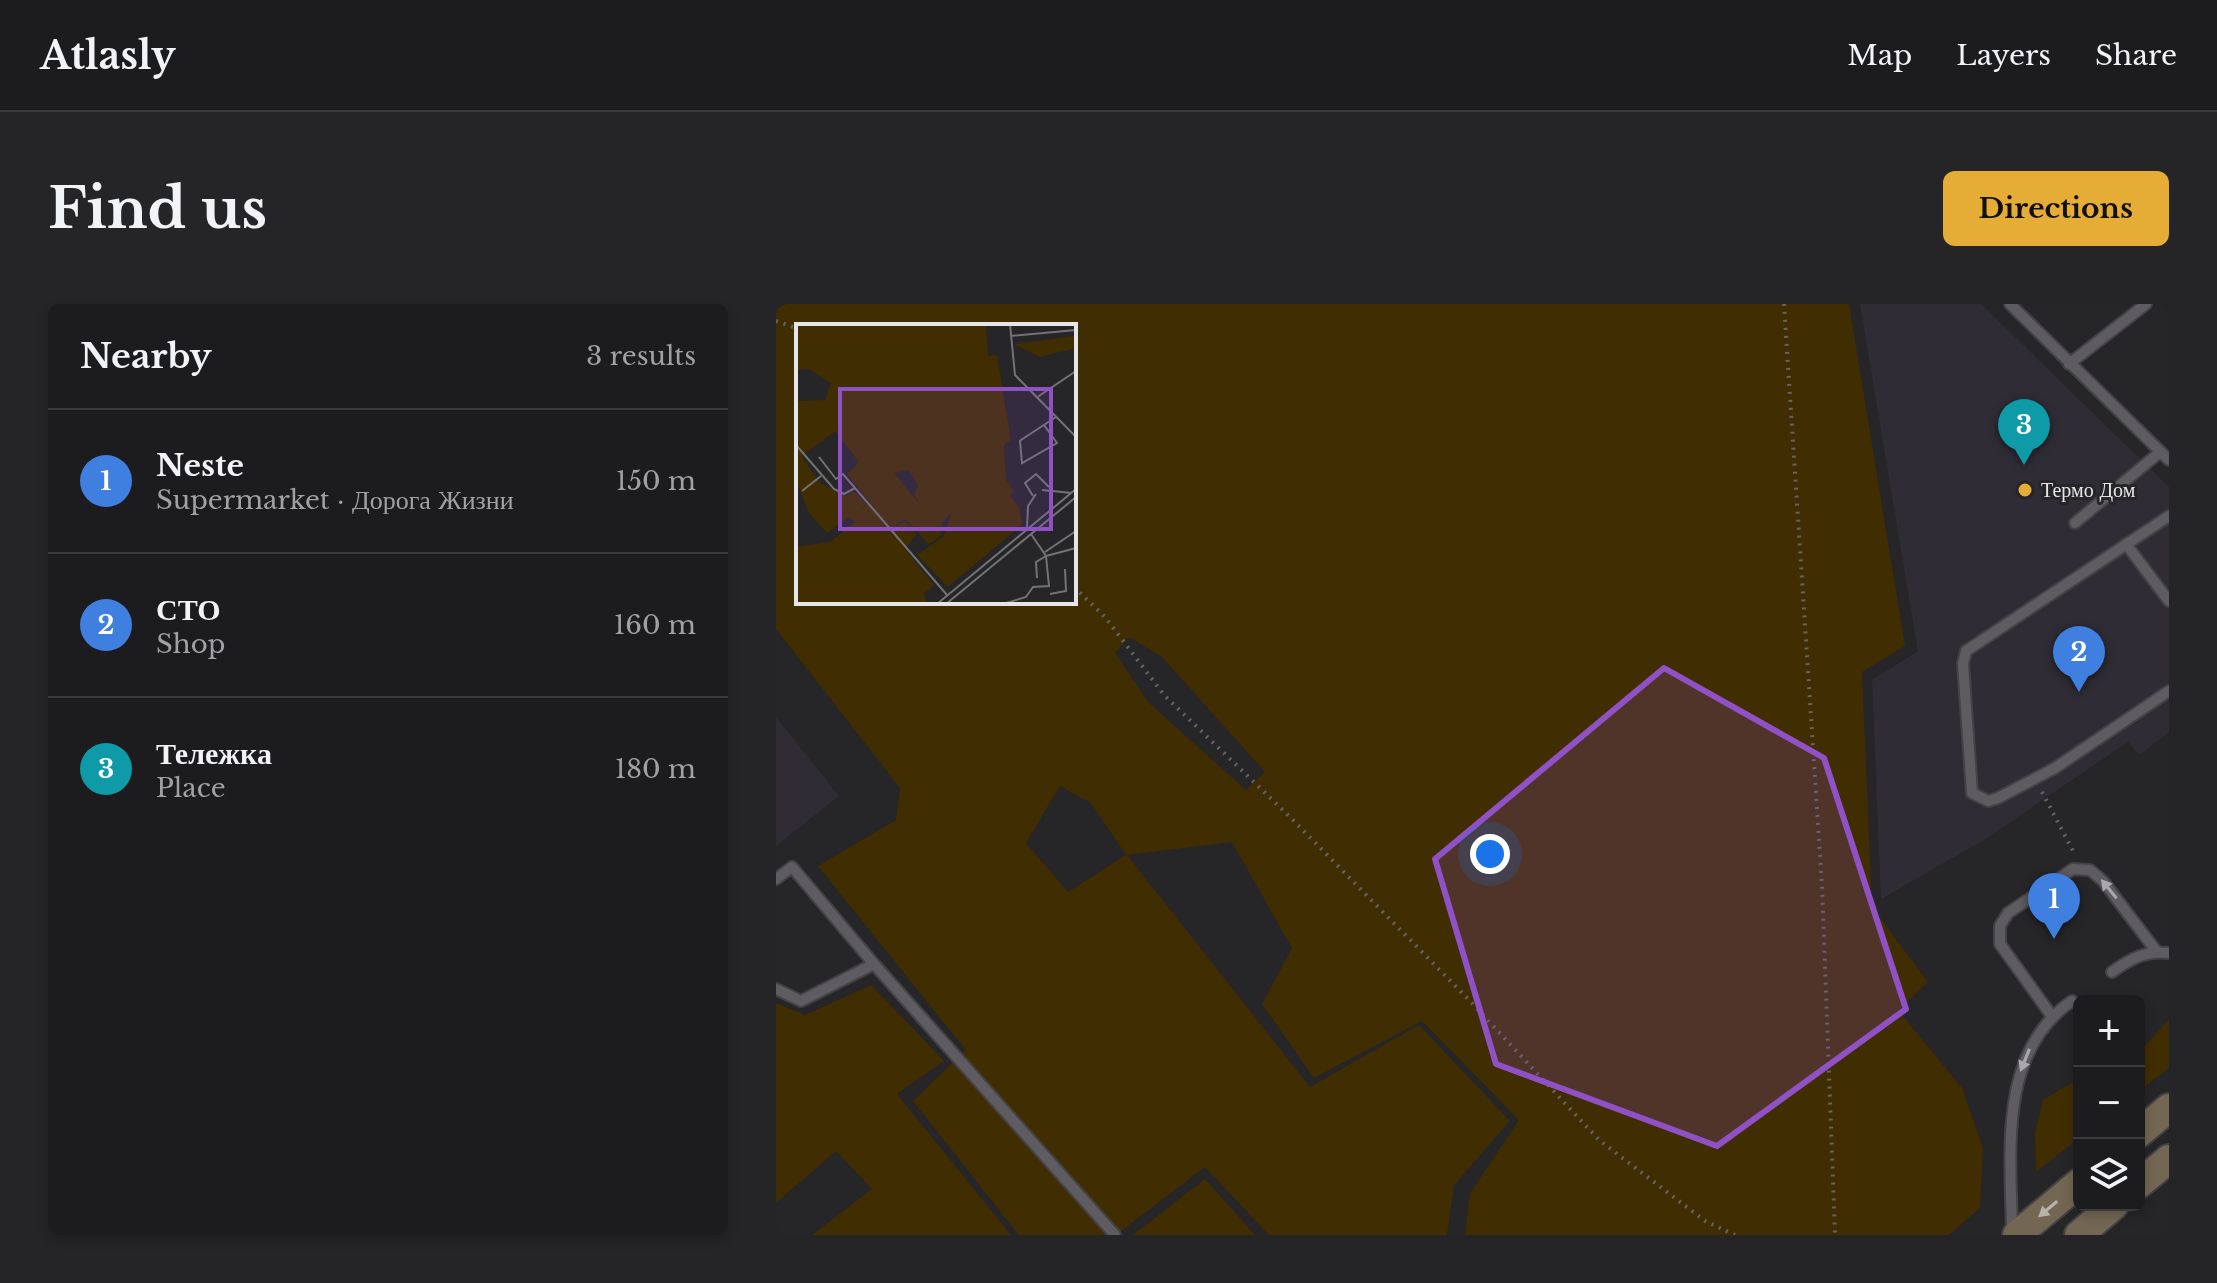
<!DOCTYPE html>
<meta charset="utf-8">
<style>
body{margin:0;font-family:"Libre Baskerville",serif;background:#252527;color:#f1f3f6}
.controls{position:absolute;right:24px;bottom:24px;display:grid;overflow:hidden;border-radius:12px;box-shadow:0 4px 12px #0003}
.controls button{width:72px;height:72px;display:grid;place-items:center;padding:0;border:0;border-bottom:2px solid #3a3a3c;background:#1c1c1e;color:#f1f3f6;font:40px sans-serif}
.you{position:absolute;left:714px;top:550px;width:28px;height:28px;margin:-20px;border:6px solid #fff;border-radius:50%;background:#1a73e8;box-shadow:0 0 0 12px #1a73e833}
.badge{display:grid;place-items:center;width:52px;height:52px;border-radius:50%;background:#e6ad36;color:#fff;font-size:26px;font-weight:700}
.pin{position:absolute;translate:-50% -66px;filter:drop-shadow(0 2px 4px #0008)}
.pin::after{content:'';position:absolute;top:42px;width:28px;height:24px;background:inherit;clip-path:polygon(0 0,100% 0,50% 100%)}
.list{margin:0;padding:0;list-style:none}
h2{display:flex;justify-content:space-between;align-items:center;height:104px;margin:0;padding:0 32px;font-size:34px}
h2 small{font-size:26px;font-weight:400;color:#a0a1a4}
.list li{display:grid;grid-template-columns:52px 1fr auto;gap:24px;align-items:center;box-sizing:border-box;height:144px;padding:0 32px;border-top:2px solid #3a3a3c}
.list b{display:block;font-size:30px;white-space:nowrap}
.list p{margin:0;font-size:26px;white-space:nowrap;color:#a0a1a4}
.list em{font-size:26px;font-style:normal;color:#a0a1a4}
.icon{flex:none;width:44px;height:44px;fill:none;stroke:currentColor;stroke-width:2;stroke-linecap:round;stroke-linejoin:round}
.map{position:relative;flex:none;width:1393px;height:931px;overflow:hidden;border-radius:12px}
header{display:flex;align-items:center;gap:48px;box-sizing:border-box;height:112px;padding:0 40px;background:#1c1c1e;border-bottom:2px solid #3a3a3c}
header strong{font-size:38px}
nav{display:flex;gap:44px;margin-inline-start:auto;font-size:28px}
.intro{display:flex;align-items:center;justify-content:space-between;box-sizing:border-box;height:192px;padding:0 48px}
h1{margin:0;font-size:56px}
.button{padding:20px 36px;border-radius:12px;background:#e6ad36;color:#111;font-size:28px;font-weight:700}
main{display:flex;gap:48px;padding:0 48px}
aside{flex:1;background:#1c1c1e;border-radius:12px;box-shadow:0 4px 12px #0003}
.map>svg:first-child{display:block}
.built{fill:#2f2c35}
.green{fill:#412d02;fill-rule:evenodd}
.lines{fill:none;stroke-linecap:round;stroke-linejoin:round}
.lane-casing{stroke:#434244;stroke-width:14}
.secondary-casing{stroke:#434244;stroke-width:32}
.path{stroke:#646366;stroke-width:4;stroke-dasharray:2 6;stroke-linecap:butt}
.lane{stroke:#5e5c61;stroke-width:10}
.secondary{stroke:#736652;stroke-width:28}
.oneway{fill:#a9a7ab}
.oneway2{fill:#b8b2ab}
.marked{fill:#9051c7;fill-opacity:0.2;stroke:#9051c7;stroke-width:6;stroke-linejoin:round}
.poi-dot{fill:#e6ad36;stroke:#262528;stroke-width:3}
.labels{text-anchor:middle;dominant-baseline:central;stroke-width:6;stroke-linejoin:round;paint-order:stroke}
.poi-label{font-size:20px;fill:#e6e5e7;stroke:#262528;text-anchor:start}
.inset-road{fill:none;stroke:#737274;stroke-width:2}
.view{fill:#9051c7;fill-opacity:0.15;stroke:#9051c7;stroke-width:4}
.inset-edge{fill:none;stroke:#e6e5e7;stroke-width:4}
</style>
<header>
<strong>Atlasly</strong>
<nav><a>Map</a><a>Layers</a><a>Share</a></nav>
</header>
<div class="intro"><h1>Find us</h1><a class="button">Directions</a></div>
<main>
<aside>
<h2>Nearby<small>3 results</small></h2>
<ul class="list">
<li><span class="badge" style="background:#3f7fe0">1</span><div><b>Neste</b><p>Supermarket · Дорога Жизни</p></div><em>150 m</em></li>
<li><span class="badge" style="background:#3f7fe0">2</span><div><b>СТО</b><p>Shop</p></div><em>160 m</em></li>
<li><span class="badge" style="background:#0f9aa8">3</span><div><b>Тележка</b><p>Place</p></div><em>180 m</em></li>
</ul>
</aside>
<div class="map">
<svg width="1393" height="931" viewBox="0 0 1393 931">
<rect width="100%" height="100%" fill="#262528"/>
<path class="built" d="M 1084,0 L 1205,0 L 1393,183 L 1393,428 L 1364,451 L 1352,438 L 1208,536 L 1105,595 L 1096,376 L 1142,347 Z
M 0,413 L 63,492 L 0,542 Z"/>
<path class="green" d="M 0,0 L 1073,0 L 1129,342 L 1086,368 L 1096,603 L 1152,678 L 1122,706 L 1186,784 L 1207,844 L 1204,904 L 1173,931 L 689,931 L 694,889 L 743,816 L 646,717 L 538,774 L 486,700 L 516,644 L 456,538 L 351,551 L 534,783 L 643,721 L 734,817 L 678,881 L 671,931 L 493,931 L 429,863 L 340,931 L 243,931 L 137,797 L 190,746 L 42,562 L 120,516 L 124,484 L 0,325 ZM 22,22 L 298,22 L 298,298 L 22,298 ZM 353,333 L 386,353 L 489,468 L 470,486 L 372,398 L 339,349 ZM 284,482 L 315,499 L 350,551 L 292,588 L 250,539 Z
M 95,681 L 168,757 L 121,790 L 235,931 L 36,931 L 96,885 L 60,847 L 0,899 L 0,699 L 29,711 Z
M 1393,715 L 1393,764 L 1363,787 L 1363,749 Z
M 1303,774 L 1303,834 L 1260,868 L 1259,829 L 1267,796 Z
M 429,875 L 479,931 L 357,931 Z"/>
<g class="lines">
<defs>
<path id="lane" d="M 1234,0 L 1393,156
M 1293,60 L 1370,0
M 1393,212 L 1190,347 L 1187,360 L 1196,489 L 1212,497 L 1222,494 L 1279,464 L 1393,387
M 1299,219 L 1384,148
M 1350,240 L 1393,297
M 0,575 L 16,563 L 98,660
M 1336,668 C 1354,655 1370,646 1393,649
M 0,685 L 25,697 L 98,660 L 339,931
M 1275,711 L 1224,640 L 1224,622 L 1232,609 L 1297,565 L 1314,566 L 1327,577 L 1381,648
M 1236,930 C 1235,850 1221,748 1296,697"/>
<path id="secondary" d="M 1363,829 L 1393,804
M 1363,880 L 1393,855
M 1241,931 L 1303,879
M 1303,931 L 1338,901"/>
</defs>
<use href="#lane" class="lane-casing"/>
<use href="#secondary" class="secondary-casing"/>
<path class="path" d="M 1008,0 L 1046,581 L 1059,931
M 0,17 L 22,25
M 298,283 L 329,313 L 388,391 L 514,513 L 694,697 L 823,836 L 929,917 L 959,931
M 1266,488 L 1297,547"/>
<use href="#lane" class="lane"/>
<use href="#secondary" class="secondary"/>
</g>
<defs><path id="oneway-solid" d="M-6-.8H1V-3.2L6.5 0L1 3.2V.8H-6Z" transform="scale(2)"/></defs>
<g class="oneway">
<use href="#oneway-solid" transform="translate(1333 585) rotate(-129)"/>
<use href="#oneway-solid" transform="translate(1249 756) rotate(112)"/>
</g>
<use class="oneway2" href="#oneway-solid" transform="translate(1272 905) rotate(140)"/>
<path class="marked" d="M 888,364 L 1048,454 L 1130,705 L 941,842 L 720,760 L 659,555 Z"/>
<circle class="poi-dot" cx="1249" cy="186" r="8"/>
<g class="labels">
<g class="poi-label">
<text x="1265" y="186">Термо Дом</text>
</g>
</g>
<g transform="translate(20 20)">
<rect width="280" height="280" fill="#262528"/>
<path d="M 0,0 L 190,0 L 192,32 L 201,31 L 215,116 L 208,121 L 210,156 L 218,167 L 214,171 L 223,183 L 226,201 L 152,263 L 121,231 L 148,212 L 155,189 L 147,198 L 145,212 L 133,220 L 109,195 L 86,212 L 109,197 L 121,210 L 109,225 L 138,261 L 128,269 L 131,280 L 0,280 L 0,223 L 34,218 L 59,198 L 53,193 L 31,209 L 13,189 L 0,157 L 0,77 L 29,76 L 35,59 L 13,45 L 0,46 ZM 39,107 L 63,138 L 51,150 L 73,177 L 65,186 L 70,179 L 59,168 L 49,172 L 23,158 L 6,132 ZM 113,146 L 122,162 L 118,171 L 126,183 L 98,149 ZM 280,12 L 280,24 L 244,33 L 218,20 Z" fill="#412d02" fill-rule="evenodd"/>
<path class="inset-road" d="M 214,0 L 219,51 L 280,113M 214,12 L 280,6M 240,74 L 280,47M 248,101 L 261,119 L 226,139 L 224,117 L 225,116 L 260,93M 0,121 L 38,165 L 48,170 L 59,164 L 151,271M 23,133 L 40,155 L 47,150 L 59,164M 246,166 L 276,169M 6,167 L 25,152M 237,172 L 229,159 L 240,150 L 253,163M 231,204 L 232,182 L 240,170M 235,210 L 250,232 L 240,238 L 241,254M 249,228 L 280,207M 254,270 L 270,267 L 269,245M 141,280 L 280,165M 150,280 L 280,173M 207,280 L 230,273 L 237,263 L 253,262 L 250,232 L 280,224"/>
<path class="view" d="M 44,65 L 255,65 L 255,205 L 44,205 Z"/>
<rect width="280" height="280" class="inset-edge"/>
</g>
</svg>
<div class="controls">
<button>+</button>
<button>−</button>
<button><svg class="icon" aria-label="layers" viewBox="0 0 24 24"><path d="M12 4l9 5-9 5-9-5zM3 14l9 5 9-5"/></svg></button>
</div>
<div class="you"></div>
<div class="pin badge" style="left:1278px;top:635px;background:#3f7fe0">1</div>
<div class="pin badge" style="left:1303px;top:388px;background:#3f7fe0">2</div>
<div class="pin badge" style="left:1248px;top:161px;background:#0f9aa8">3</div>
</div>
</main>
